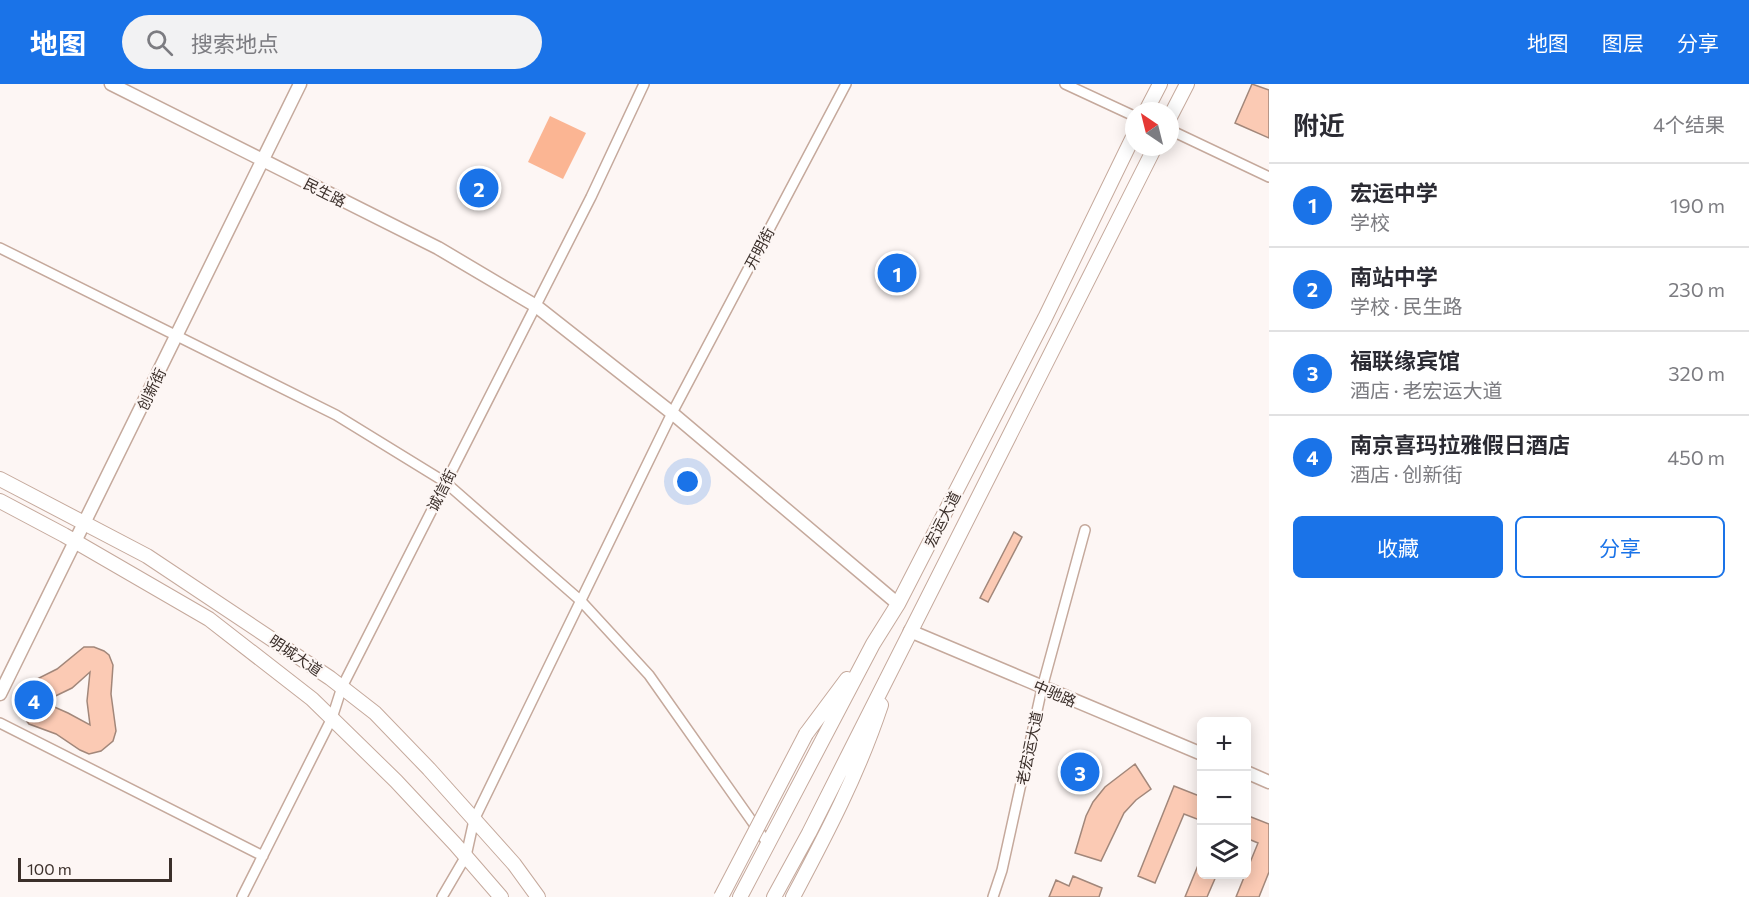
<!DOCTYPE html>
<html lang="zh">
<meta charset="utf-8">
<style>
body{margin:0;font-family:Commissioner,"Noto Sans SC",sans-serif;background:#f2f2f3;color:#2b2b33}
.controls{position:absolute;right:18px;bottom:18px;display:grid;overflow:hidden;border-radius:9px;box-shadow:0 3px 15px #0003}
.controls button{width:54px;height:54px;display:grid;place-items:center;padding:0;border:0;border-bottom:2px solid #e1e1e2;background:#fff;color:#2b2b33;font:30px sans-serif}
.compass{position:absolute;left:1125px;top:18px;width:54px;height:54px;border-radius:50%;background:#fff;box-shadow:0 3px 15px #0003;rotate:325deg}
.scale{position:absolute;left:18px;bottom:15px;width:154px;box-sizing:border-box;padding-left:6px;border:3px solid #3b2f2a;border-top:0;font-size:16px;line-height:21px;white-space:nowrap;color:#3b2f2a;-webkit-text-stroke:4px #fdf6f4;paint-order:stroke}
.you{position:absolute;left:688px;top:398px;width:21px;height:21px;margin:-15px;border:4px solid #fff;border-radius:50%;background:#1a73e8;box-shadow:0 0 0 9px #1a73e833}
.badge{display:grid;place-items:center;width:39px;height:39px;border-radius:50%;background:#1a73e8;color:#fff;font-size:20px;font-weight:700}
.pin{position:absolute;translate:-50% -50%;border:3px solid #fff;box-shadow:0 2px 6px #0006}
.list{margin:0;padding:0;list-style:none}
h2{display:flex;justify-content:space-between;align-items:center;height:78px;margin:0;padding:0 24px;font-size:26px}
h2 small{font-size:20px;font-weight:400;color:#7c7c81}
.list li{display:grid;grid-template-columns:39px 1fr auto;gap:18px;align-items:center;box-sizing:border-box;height:84px;padding:0 24px;border-top:2px solid #e1e1e2}
.list b{display:block;font-size:22px;white-space:nowrap}
.list p{margin:0;font-size:20px;white-space:nowrap;color:#7c7c81}
.list em{font-size:20px;font-style:normal;color:#7c7c81}
.actions{display:flex;gap:12px;padding:18px 24px}
.actions a{flex:1;padding:14px 0;border:2px solid #1a73e8;border-radius:9px;text-align:center;font-size:21px;color:#1a73e8}
.actions .main{background:#1a73e8;color:#fff}
.icon{flex:none;width:33px;height:33px;fill:none;stroke:currentColor;stroke-width:2;stroke-linecap:round;stroke-linejoin:round}
.map{position:relative;flex:none;width:1269px;height:813px;overflow:hidden}
header{display:flex;align-items:center;gap:36px;box-sizing:border-box;height:84px;padding:0 30px;background:#1a73e8;color:#fff}
header strong{font-size:28px}
nav{display:flex;gap:33px;margin-inline-start:auto;font-size:21px}
.search{width:420px;height:54px;background:#f2f2f3;display:flex;align-items:center;gap:15px;box-sizing:border-box;padding:0 21px;border-radius:33px;color:#7c7c81;font-size:22px}
main{display:flex}
aside{flex:1;background:#fff}
.map>svg:first-child{display:block}
.green{fill:#fbb593}
.building{fill:#fbcab4;stroke:#a2877a;stroke-width:1.5;fill-rule:evenodd}
.lines{fill:none;stroke-linecap:round;stroke-linejoin:round}
.minor-casing{stroke:#c5a99c;stroke-width:12}
.tertiary-casing{stroke:#c5a99c;stroke-width:15}
.secondary-casing{stroke:#c5a99c;stroke-width:16}
.minor{stroke:#fff;stroke-width:9}
.tertiary{stroke:#fff;stroke-width:12}
.secondary{stroke:#fff;stroke-width:14}
.secondary-bridge-casing{stroke:#c5a99c;stroke-width:16;stroke-linecap:butt}
.secondary-bridge{stroke:#fff;stroke-width:14}
.labels{text-anchor:middle;dominant-baseline:central;stroke-width:4.5;stroke-linejoin:round;paint-order:stroke}
.street-label{font-size:15px;fill:#3b2f2a;stroke:#fdf6f4}
</style>
<header>
<strong>地图</strong>
<div class="search"><svg class="icon" aria-label="search" viewBox="0 0 24 24"><circle cx="10" cy="10" r="6"/><path d="M15 15l6 6"/></svg>搜索地点</div>
<nav><a>地图</a><a>图层</a><a>分享</a></nav>
</header>
<main>
<div class="map">
<svg width="1269" height="813" viewBox="0 0 1269 813">
<rect width="100%" height="100%" fill="#fdf6f4"/>
<path class="green" d="M 550,32 L 586,49 L 563,95 L 528,78 Z"/>
<path class="building" d="M 1252,0 L 1269,6 L 1269,54 L 1235,39 Z
M 1014,448 L 1022,453 L 988,518 L 980,514 Z
M 84,563 L 94,563 L 104,567 L 109,571 L 113,581 L 111,610 L 116,647 L 113,657 L 101,667 L 89,670 L 80,666 L 56,650 L 29,640 L 20,629 L 17,619 L 20,611 L 29,599 L 57,585 ZM 90,588 L 87,617 L 90,641 L 68,629 L 43,618 L 72,604 Z
M 1135,680 L 1151,705 L 1136,716 L 1124,729 L 1101,777 L 1075,769 L 1086,732 L 1093,718 L 1105,703 Z
M 1174,702 L 1202,713 L 1202,737 L 1184,730 L 1155,799 L 1138,792 Z
M 1246,731 L 1269,740 L 1269,788 L 1259,813 L 1236,813 L 1258,759 L 1246,754 Z
M 1201,774 L 1202,790 L 1217,790 L 1207,813 L 1185,813 Z
M 1073,792 L 1102,804 L 1099,813 L 1049,813 L 1056,796 L 1069,802 Z"/>
<g class="lines">
<defs>
<path id="minor" d="M 1065,0 L 1134,32
M 1170,46 L 1269,93
M 0,164 L 336,331 L 445,398 L 581,517 L 649,591 L 768,760
M 0,639 L 263,772
M 242,813 L 332,634 L 342,603 L 591,113 L 644,0
M 442,813 L 466,772 L 474,736 L 672,329 L 846,0
M 993,813 L 1002,786 L 1042,604 L 1085,446"/>
<path id="tertiary" d="M 111,0 L 438,164 L 536,222 L 672,329 L 898,520
M 910,547 L 1202,670
M 0,610 L 300,0
M 1246,688 L 1269,698"/>
<path id="secondary" d="M 1146,27 L 1160,0
M 1170,33 L 1187,0
M 0,395 L 147,472 L 330,594 L 375,629 L 429,685 L 514,780 L 538,813
M 0,417 L 64,451 L 209,535 L 312,615 L 396,697 L 455,760 L 501,813
M 806,650 L 847,595
M 740,813 L 873,560 L 898,520 L 1045,234 L 1134,51
M 774,813 L 809,749 L 1155,63
M 793,813 C 827,749 858,690 881,621"/>
</defs>
<use href="#minor" class="minor-casing"/>
<use href="#tertiary" class="tertiary-casing"/>
<use href="#secondary" class="secondary-casing"/>
<use href="#minor" class="minor"/>
<use href="#tertiary" class="tertiary"/>
<use href="#secondary" class="secondary"/>
<defs>
<path id="secondary-bridge" d="M 721,813 L 806,650"/>
</defs>
<use href="#secondary-bridge" class="secondary-bridge-casing"/>
<use href="#secondary-bridge" class="secondary-bridge"/>
</g>
<g class="labels">
<g class="street-label">
<text transform="translate(325 108) rotate(27)">民生路</text>
<text transform="translate(759 164) rotate(-62)">开明街</text>
<text transform="translate(151 305) rotate(-64)">创新街</text>
<text transform="translate(441 406) rotate(-63)">诚信街</text>
<text transform="translate(942 435) rotate(-63)">宏运大道</text>
<text transform="translate(296 571) rotate(34)">明城大道</text>
<text transform="translate(1055 609) rotate(23)">中驰路</text>
<text transform="translate(1029 664) rotate(-78)">老宏运大道</text>
</g>
</g>
</svg>
<div class="controls">
<button>+</button>
<button>−</button>
<button><svg class="icon" aria-label="layers" viewBox="0 0 24 24"><path d="M12 4l9 5-9 5-9-5zM3 14l9 5 9-5"/></svg></button>
</div>
<svg class="compass" viewBox="-18 -18 36 36"><path d="M0-13l5 13h-10z" fill="#e53935"/><path d="M0 13l5-13h-10z" fill="#7c7c81"/></svg>
<div class="scale">100 m</div>
<div class="you"></div>
<div class="pin badge" style="left:897px;top:189px">1</div>
<div class="pin badge" style="left:479px;top:104px">2</div>
<div class="pin badge" style="left:1080px;top:688px">3</div>
<div class="pin badge" style="left:34px;top:616px">4</div>
</div>
<aside>
<h2>附近<small>4个结果</small></h2>
<ul class="list">
<li><span class="badge">1</span><div><b>宏运中学</b><p>学校</p></div><em>190 m</em></li>
<li><span class="badge">2</span><div><b>南站中学</b><p>学校 · 民生路</p></div><em>230 m</em></li>
<li><span class="badge">3</span><div><b>福联缘宾馆</b><p>酒店 · 老宏运大道</p></div><em>320 m</em></li>
<li><span class="badge">4</span><div><b>南京喜玛拉雅假日酒店</b><p>酒店 · 创新街</p></div><em>450 m</em></li>
</ul>
<div class="actions"><a class="main">收藏</a><a>分享</a></div>
</aside>
</main>
